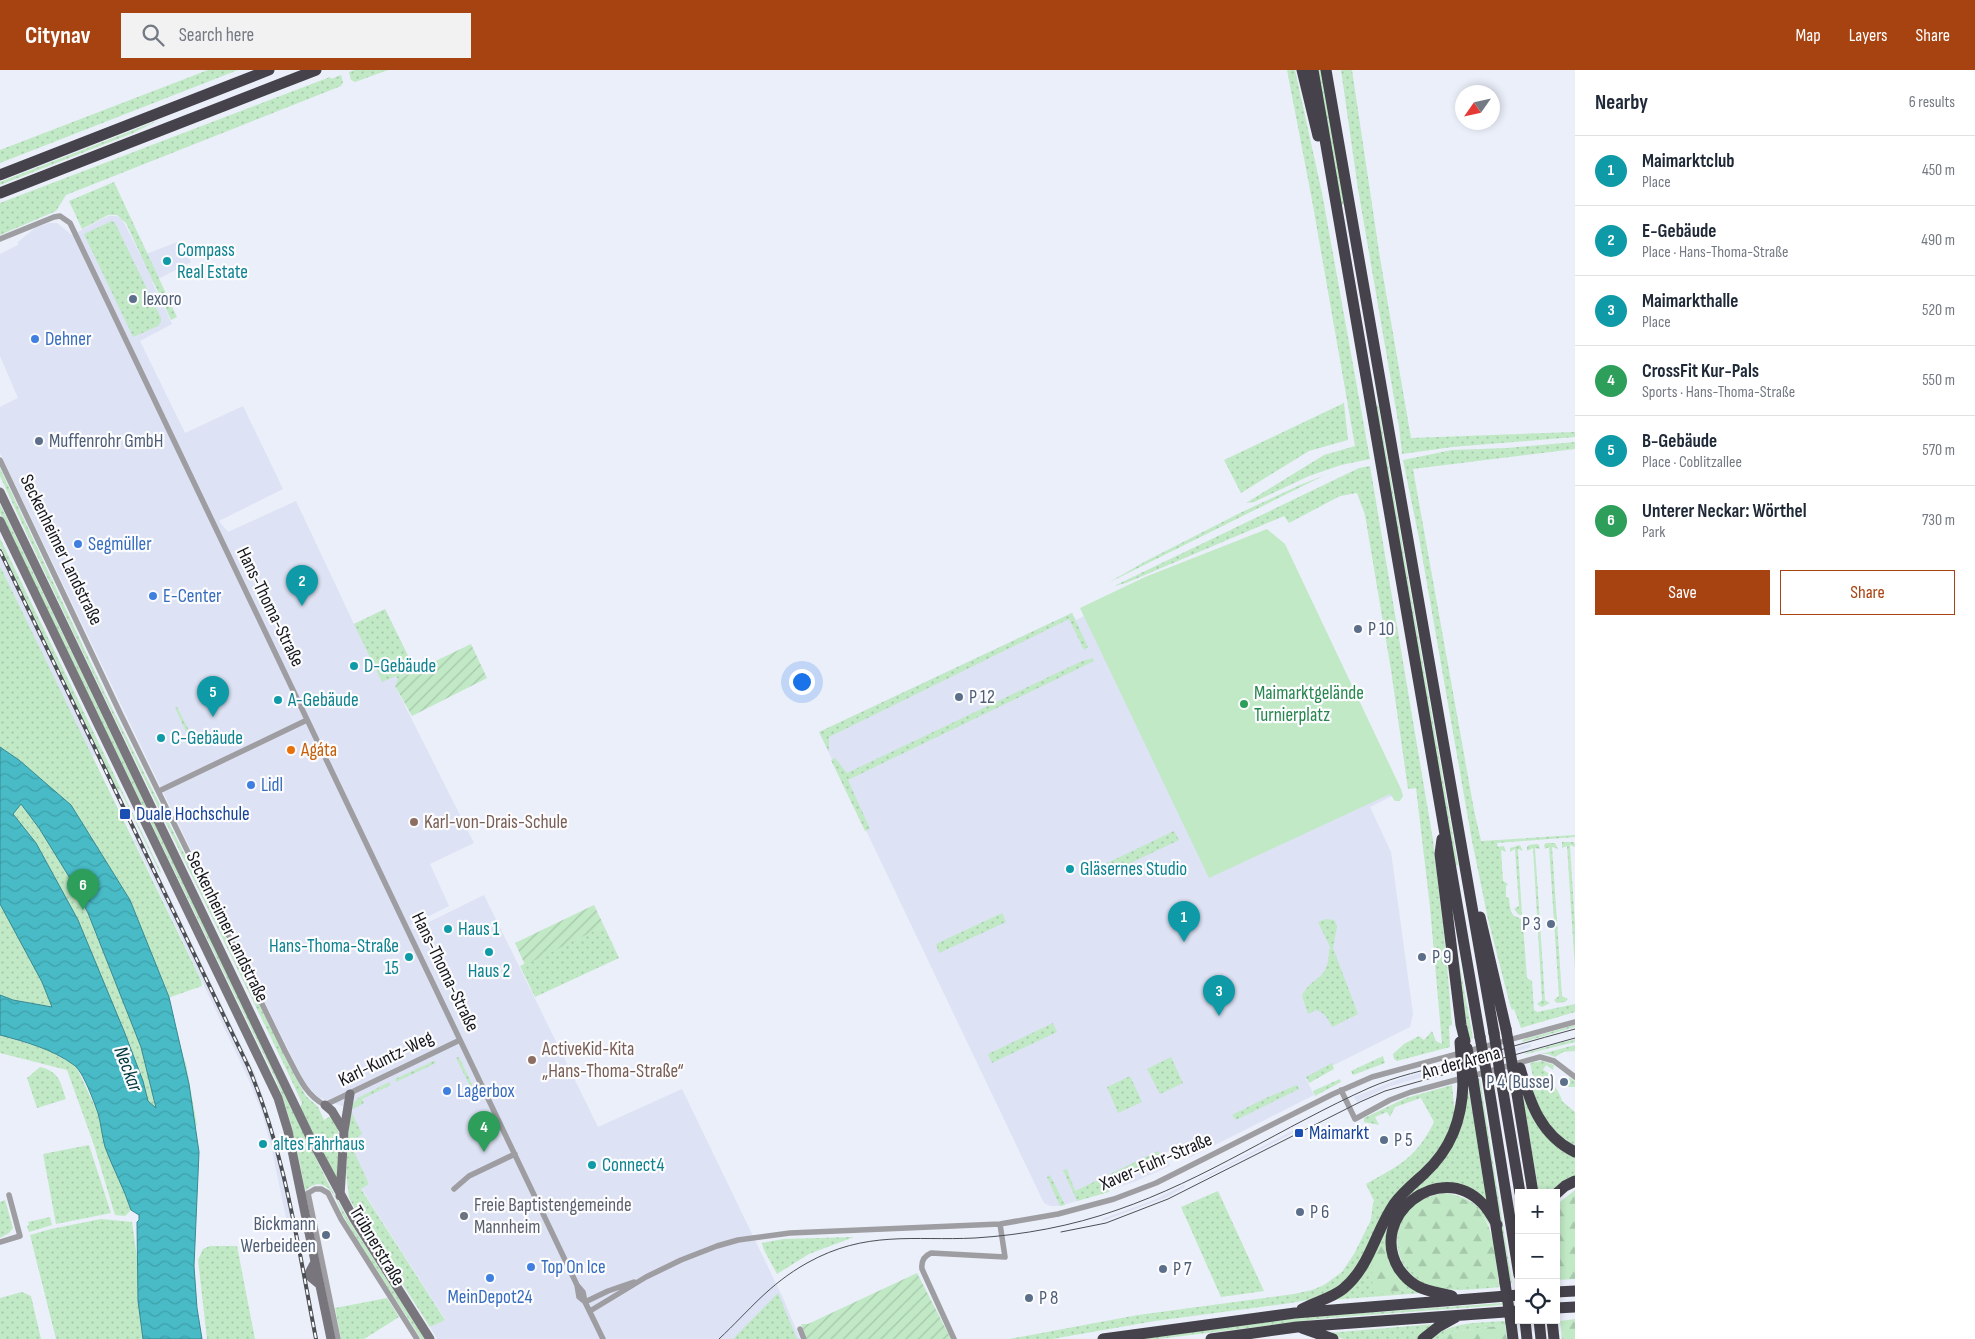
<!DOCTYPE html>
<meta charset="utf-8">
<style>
body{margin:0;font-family:"Sofia Sans Condensed",sans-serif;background:#f2f2f3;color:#1f2937}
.controls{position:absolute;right:15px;bottom:15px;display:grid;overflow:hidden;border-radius:0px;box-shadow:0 2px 8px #0003}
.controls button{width:45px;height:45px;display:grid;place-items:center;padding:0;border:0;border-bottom:1px solid #e0e1e3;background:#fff;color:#1f2937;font:25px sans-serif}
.compass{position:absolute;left:1455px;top:15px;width:45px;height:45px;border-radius:50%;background:#fff;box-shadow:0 2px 8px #0003;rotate:236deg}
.you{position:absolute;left:801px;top:611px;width:18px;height:18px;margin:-12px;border:4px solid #fff;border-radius:50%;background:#1a73e8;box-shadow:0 0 0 8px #1a73e833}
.badge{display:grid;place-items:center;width:32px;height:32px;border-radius:50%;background:#a74211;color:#fff;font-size:16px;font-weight:700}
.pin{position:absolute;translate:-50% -41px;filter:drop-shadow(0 1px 2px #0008)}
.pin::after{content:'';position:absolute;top:26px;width:18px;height:15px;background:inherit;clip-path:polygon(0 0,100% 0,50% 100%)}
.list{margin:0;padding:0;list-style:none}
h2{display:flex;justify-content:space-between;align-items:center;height:65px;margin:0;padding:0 20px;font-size:21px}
h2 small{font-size:16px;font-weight:400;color:#747a83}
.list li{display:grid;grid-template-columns:32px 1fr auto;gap:15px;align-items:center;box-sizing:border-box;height:70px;padding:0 20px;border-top:1px solid #e0e1e3}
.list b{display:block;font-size:19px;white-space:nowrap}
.list p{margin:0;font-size:16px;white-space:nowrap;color:#747a83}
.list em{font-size:16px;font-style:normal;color:#747a83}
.actions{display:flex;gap:10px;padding:15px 20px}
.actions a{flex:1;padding:11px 0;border:1px solid #a74211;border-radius:0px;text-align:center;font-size:18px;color:#a74211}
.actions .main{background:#a74211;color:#fff}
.icon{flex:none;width:28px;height:28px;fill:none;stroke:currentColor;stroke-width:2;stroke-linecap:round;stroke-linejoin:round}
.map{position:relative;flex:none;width:1575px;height:1269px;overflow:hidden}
header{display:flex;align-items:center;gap:30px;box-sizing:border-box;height:70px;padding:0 25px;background:#a74211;color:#fff}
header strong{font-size:24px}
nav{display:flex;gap:28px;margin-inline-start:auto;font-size:18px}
.search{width:350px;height:45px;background:#f2f2f3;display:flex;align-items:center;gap:12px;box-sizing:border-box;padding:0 18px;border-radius:0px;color:#747a83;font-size:19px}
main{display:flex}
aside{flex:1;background:#fff}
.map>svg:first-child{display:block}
.built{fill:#dde2f4}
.grass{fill:url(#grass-dots)}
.forest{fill:url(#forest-firs)}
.garden{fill:url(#garden-furrows)}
.pitch{fill:#c1e9c6}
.water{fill:url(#water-waves);stroke:#398a92;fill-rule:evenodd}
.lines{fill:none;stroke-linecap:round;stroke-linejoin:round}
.street{stroke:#9e9da1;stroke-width:5.5}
.secondary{stroke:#78757c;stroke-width:9}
.highway{stroke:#46424b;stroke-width:11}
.tram{stroke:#4c4f54;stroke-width:1}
.rail-casing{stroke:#4c4f54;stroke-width:4}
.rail{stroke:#fcfcff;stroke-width:2;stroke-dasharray:5.5;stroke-linecap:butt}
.highway-bridge{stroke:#46424b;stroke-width:11}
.culture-dot{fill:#0f9aa8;stroke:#fcfcff;stroke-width:2}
.service-dot{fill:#5c6f8a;stroke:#fcfcff;stroke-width:2}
.shop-dot{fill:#3f7fe0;stroke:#fcfcff;stroke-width:2}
.leisure-dot{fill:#2e9e5b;stroke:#fcfcff;stroke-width:2}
.food-dot{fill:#e8710a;stroke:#fcfcff;stroke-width:2}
.transit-dot{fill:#1a4fb4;stroke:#fcfcff;stroke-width:2}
.education-dot{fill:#8d6e63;stroke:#fcfcff;stroke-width:2}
.worship-dot{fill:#6b7280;stroke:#fcfcff;stroke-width:2}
.labels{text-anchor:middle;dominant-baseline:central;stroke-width:4.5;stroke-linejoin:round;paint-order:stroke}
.culture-label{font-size:19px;fill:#0d838f;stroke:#fcfcff;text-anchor:start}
.service-label{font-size:19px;fill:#4e5e75;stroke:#fcfcff;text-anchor:start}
.shop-label{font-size:19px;fill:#366cbe;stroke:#fcfcff;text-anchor:start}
.street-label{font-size:19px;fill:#15171a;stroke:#fcfcff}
.leisure-label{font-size:19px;fill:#27864d;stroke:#fcfcff;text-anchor:start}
.food-label{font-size:19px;fill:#c56008;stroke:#fcfcff;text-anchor:start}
.transit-label{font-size:19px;fill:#164399;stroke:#fcfcff;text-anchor:start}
.education-label{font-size:19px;fill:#785e54;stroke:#fcfcff;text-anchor:start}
.worship-label{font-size:19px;fill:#5b616d;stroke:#fcfcff;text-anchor:start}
.water-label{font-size:20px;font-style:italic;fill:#023a3f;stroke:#fcfcff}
</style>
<header>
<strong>Citynav</strong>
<div class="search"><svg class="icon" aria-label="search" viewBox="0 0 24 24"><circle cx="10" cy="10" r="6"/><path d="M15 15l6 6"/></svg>Search here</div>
<nav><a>Map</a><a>Layers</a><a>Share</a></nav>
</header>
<main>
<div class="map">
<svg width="1575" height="1269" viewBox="0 0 1575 1269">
<defs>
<pattern id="grass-dots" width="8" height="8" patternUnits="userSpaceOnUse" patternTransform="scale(1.25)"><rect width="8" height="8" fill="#c1e9c6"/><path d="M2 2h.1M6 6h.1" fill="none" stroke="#a5c7aa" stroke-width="1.8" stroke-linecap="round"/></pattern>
<pattern id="forest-firs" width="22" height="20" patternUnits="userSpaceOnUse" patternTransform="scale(1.25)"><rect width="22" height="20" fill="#c1e9c6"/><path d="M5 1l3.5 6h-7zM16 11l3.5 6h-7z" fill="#a5c7aa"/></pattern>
<pattern id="garden-furrows" width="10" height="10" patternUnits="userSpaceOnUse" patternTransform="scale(1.25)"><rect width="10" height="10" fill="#c1e9c6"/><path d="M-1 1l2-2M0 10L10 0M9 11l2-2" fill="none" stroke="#a5c7aa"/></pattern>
<pattern id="water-waves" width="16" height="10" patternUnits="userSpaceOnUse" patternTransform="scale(1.25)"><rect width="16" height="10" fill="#48bbc6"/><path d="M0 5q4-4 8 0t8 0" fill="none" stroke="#3ea0aa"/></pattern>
</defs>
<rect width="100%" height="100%" fill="#ebeffa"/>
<path class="built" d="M 108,146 L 117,146 L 122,149 L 141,186 L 180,171 L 191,192 L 152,212 L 172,254 L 140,271 L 185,363 L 243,336 L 283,419 L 219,451 L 228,462 L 296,431 L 354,554 L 385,539 L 415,600 L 398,609 L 395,616 L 474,773 L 430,794 L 449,836 L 411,855 L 413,860 L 484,825 L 598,1057 L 682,1019 L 783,1228 L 800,1269 L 437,1269 L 430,1257 L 445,1249 L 361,1118 L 369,1114 L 349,1073 L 350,1039 L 318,1027 L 305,1013 L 254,911 L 0,383 L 0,337 L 18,328 L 0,286 L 0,184 L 18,175 L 18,172 L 35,158 L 49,153 L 57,153 L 72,165 Z
M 0,476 L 123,731 L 119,732 L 97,685 L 92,687 L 0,496 Z
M 1107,534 L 1398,723 L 1370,737 L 1391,782 L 1413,944 L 1410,957 L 1306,1009 L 1314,1025 L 1189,1088 L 1183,1074 L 1165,1083 L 1170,1096 L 1134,1112 L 1077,1131 L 1060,1136 L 1050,1136 L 1044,1133 L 819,662 L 1072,543 L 1076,550 Z
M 137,769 L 154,804 L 157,803 L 161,809 L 255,1004 L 276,1067 L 298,1160 L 289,1162 L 271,1075 L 262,1043 L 248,1008 L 152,806 L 135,772 L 132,771 Z
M 1530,974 L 1531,977 L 1408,1011 L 1388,1017 L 1357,1032 L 1354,1027 L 1402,1008 Z
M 1294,1060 L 1295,1062 L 1199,1111 L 1198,1110 Z
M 1184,1115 L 1185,1117 L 1167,1127 L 1103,1151 L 1102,1149 L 1154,1130 Z"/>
<path class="grass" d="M 208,0 L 238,0 L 0,93 L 0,80 Z
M 355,0 L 388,0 L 355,12 L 351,10 L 349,2 Z
M 1287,0 L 1295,0 L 1322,123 L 1370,389 L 1341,395 L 1309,406 L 1254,432 L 1246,433 L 1324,385 L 1355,376 L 1312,130 Z
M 1317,0 L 1321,0 L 1344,134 L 1341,136 Z
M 1341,0 L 1352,0 L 1380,188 L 1411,368 L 1575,362 L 1575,367 L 1452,377 L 1402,384 L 1399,357 L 1358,119 Z
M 341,5 L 343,12 L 341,16 L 66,125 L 56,141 L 0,165 L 0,133 L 330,7 L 331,9 Z
M 159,50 L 133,63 L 0,115 L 0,112 Z
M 114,112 L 177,247 L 171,250 L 126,153 L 117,145 L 108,145 L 82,159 L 69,131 Z
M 112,151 L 115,153 L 161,248 L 161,252 L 158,256 L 133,267 L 84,164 Z
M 1344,333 L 1348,370 L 1309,381 L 1241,423 L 1224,390 Z
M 1378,335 L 1458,795 L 1455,796 L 1376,336 Z
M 1575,372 L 1575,379 L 1413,399 L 1474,740 L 1481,771 L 1575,765 L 1575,767 L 1497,773 L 1498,777 L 1504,776 L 1506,782 L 1501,780 L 1503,811 L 1508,814 L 1506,816 L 1506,827 L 1509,828 C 1511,854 1516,841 1528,855 L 1523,854 L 1527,908 L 1532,911 L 1534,940 L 1537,942 L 1575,934 L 1575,942 L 1521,958 L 1514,939 L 1512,940 L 1510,935 L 1488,849 L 1472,771 L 1419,468 L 1403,390 L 1452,380 L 1507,378 Z
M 1370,396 L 1433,770 L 1446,883 L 1452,955 L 1449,956 L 1450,977 L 1397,991 L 1394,989 L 1393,984 L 1404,974 L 1419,966 L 1424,970 L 1432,961 L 1436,971 L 1442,974 L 1430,837 L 1416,718 L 1408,719 L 1391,600 L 1365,445 L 1357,423 L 1340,426 L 1289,453 L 1284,446 L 1126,513 L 1114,516 L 1359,398 Z
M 0,398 L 111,636 L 295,1007 L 306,1026 L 318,1037 L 324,1050 L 331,1046 L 338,1058 L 339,1067 L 337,1109 L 300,1038 L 302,1033 L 288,1003 C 192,804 92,607 0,406 Z
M 1325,405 L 1108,513 L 1146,491 L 1242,442 L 1300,415 Z
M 0,434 L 327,1111 L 348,1149 L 425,1269 L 421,1269 C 396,1229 368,1190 345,1149 C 339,1139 337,1126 329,1119 C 321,1111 312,1114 305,1121 C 298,1083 291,1046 276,1010 L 0,443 Z
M 0,468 L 161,802 L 160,803 L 120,720 L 118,721 L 0,476 Z
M 0,496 L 201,910 L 202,916 L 165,929 L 186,994 L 197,1055 L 164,1076 L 52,937 L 13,930 L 0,925 Z
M 385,539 L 415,600 L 398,609 L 396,606 L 382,612 L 354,554 Z
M 1072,543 L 1088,577 L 1084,580 L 1069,549 L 829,667 L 829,682 L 819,662 Z
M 1093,588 L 1094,591 L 848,710 L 870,759 L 865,761 L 831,690 L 835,688 L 847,703 L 1082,591 Z
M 177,637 L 195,672 L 192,674 L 175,638 Z
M 1174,761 L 1179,770 L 1105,805 L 1101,796 Z
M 1562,772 L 1573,772 L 1575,774 L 1575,777 L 1570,775 L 1575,856 L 1575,900 L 1567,776 L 1562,778 Z
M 1546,773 L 1555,773 L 1558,779 L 1552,777 L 1562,926 L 1568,929 L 1565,932 L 1557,933 L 1554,930 L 1559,926 L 1549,777 L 1545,779 L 1544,775 Z
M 1537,774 L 1539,775 L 1540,779 L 1535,778 L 1545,930 L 1550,933 L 1542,937 L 1537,934 L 1542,930 L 1533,778 L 1527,781 L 1527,777 L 1529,775 Z
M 1520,775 L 1523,781 L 1518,779 L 1522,845 L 1528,848 L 1518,844 L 1514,839 L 1519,836 L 1515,779 L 1510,782 L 1510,778 Z
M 1002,843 L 1006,852 L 939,883 L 936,874 Z
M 1326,849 L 1334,850 L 1337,856 L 1333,878 L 1358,944 L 1332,957 C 1328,949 1325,943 1316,940 L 1308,944 L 1302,926 C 1312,904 1329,913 1329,879 L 1331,879 L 1318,852 Z
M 604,856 L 619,888 L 535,927 L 520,896 Z
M 1457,880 L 1473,968 L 1469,970 L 1463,931 Z
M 1053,953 L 1057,962 L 992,993 L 988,984 Z
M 1575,955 L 1575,957 L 1523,972 L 1522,970 Z
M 0,965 L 46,979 L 76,996 L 98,1043 L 105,1074 L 115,1102 L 124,1117 L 131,1140 L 125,1146 L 115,1145 L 94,1075 L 67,1000 L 0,983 Z
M 1575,969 L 1575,972 L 1526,984 L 1525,983 Z
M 1575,975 L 1575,981 L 1563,982 L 1555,987 L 1548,984 L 1541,984 Z
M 1383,986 L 1385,993 L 1353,1005 L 1351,1001 Z
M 459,987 L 478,1027 L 476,1028 L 456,988 Z
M 1171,987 L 1183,1013 L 1160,1024 L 1147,999 Z
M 434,991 L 436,993 L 396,1012 L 395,1009 Z
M 1542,991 L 1554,995 L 1553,1000 L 1546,995 L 1543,1000 L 1552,1005 C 1552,1016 1560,1021 1562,1031 L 1575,1042 L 1575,1077 C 1550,1066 1537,1037 1531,1012 L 1534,1011 L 1530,993 Z
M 1332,993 L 1334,999 L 1309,1013 L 1306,1007 Z
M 40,997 C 60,1002 60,1012 66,1029 L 37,1038 L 27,1008 Z
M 1130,1006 L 1142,1032 L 1118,1043 L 1107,1017 Z
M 1570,1008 L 1575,1011 L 1575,1017 L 1569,1017 L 1562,1014 L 1562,1011 Z
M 1340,1009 L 1341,1012 L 1315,1026 L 1313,1021 Z
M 1480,1009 L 1512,1212 L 1510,1213 L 1477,1010 Z
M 389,1012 L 391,1015 L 362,1029 L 364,1033 L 353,1039 L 351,1036 L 358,1028 Z
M 1297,1015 L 1299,1019 L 1236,1050 L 1232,1045 L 1268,1027 Z
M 1452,1015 L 1454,1036 L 1457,1036 L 1452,1057 L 1434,1087 L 1360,1192 L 1345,1210 L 1333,1220 L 1308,1230 L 1284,1234 L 1155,1251 L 1052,1269 L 1009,1269 L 1138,1245 L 1294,1224 L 1312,1220 L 1324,1215 L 1342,1202 L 1354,1184 L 1370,1152 C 1373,1144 1371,1138 1374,1131 L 1366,1114 C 1400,1095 1416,1088 1434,1052 L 1421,1028 L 1395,1037 L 1390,1047 L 1387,1042 L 1375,1047 L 1379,1055 L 1364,1052 L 1364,1048 L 1406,1028 Z
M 1521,1017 L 1527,1031 L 1575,1086 L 1575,1107 L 1553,1123 L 1539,1123 Z
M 1468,1018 L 1490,1135 L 1469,1120 L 1412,1125 L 1388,1177 L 1422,1223 L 1331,1230 L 1340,1225 L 1394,1140 L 1432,1101 Z
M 350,1039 L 362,1064 L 350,1073 L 369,1114 L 361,1119 L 445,1250 L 430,1257 L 362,1151 L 349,1128 L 346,1102 Z
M 89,1075 L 111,1143 L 56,1154 L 43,1084 Z
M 1158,1081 L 1160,1085 L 1144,1093 L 1139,1101 L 1111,1114 L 1109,1122 L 1077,1131 L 1063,1100 L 1067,1099 L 1075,1121 Z
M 1050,1105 L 1065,1135 L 1060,1136 L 1047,1107 Z
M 1218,1121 L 1264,1221 L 1221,1227 L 1181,1137 Z
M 1445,1123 C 1467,1126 1484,1136 1491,1158 L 1485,1148 L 1438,1126 L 1420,1132 L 1400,1178 L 1406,1194 L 1440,1216 L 1499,1215 L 1500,1217 C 1475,1219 1447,1224 1423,1213 C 1396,1200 1389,1164 1408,1141 C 1417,1129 1432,1125 1445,1123 Z
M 5,1130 L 13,1158 L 9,1163 L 0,1168 L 0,1132 Z
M 50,1147 L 52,1155 L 29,1162 L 27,1156 L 29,1155 L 28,1152 Z
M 101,1149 L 132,1152 L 138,1195 L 138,1230 L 143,1269 L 56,1269 L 30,1165 L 51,1159 Z
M 854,1167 L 809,1184 L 777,1204 L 764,1180 L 762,1173 L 783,1169 Z
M 210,1176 L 237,1176 L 255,1269 L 207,1269 L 198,1190 L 203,1179 Z
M 22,1222 L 31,1226 L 41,1269 L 0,1269 L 0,1228 Z
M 778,1223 L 797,1269 L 733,1269 Z
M 387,1228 L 399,1247 L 364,1269 L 341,1269 L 335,1238 Z
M 1502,1233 L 1502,1235 L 1328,1248 L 1158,1269 L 1142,1269 L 1297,1248 Z
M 1505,1251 L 1505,1255 L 1452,1262 L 1437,1269 L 1431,1269 C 1451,1251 1480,1253 1505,1251 Z
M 1434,1254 L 1419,1269 L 1343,1269 L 1328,1263 Z"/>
<path class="forest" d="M 1575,1120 L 1575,1209 L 1556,1210 L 1556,1138 L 1561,1131 Z
M 1447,1125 C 1495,1131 1494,1177 1499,1215 C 1477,1216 1452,1221 1431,1214 C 1399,1203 1389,1163 1412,1138 C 1421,1129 1435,1126 1447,1125 Z
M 1384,1175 C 1386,1193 1396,1205 1407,1218 L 1406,1221 L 1376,1224 L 1373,1221 L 1371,1193 L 1377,1176 Z
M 1575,1249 L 1575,1269 L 1562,1269 L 1560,1251 Z
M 1505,1255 L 1507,1269 L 1437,1269 L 1452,1262 Z"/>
<path class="garden" d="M 471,574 L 487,608 L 412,646 L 395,616 L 398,609 Z
M 594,835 L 604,856 L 525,895 L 515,873 Z
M 917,1203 L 951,1269 L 807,1269 L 801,1254 L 808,1254 Z"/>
<path class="pitch" d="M 1267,459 L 1285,474 L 1401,719 L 1403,726 L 1400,731 L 1395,731 L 1390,724 L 1209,808 L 1080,538 L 1145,507 Z"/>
<path class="water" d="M 0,677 L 19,690 L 71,735 L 130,830 L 169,927 L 189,1014 L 199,1082 L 194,1196 L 197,1238 L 202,1269 L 143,1269 L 138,1231 L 137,1152 L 139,1150 L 139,1145 L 131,1140 C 124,1118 113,1099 105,1077 C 102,1066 101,1054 98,1043 C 94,1032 83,1001 74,995 C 52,979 26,972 0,965 L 0,925 L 13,930 L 52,937 L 42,912 L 0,834 ZM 21,734 L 39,758 L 68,805 L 88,843 L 141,977 L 156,1038 L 148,1031 L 143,1011 L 124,961 L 78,850 L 36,773 L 13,744 Z"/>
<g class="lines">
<path class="street" d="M 0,169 L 54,147 L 60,146 L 70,153 L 577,1215 L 583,1222 L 585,1232 L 603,1269
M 0,390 L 121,645 L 285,981 C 296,1001 304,1025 325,1035 L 460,970
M 159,721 L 307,650
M 1472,1006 L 1540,987 L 1554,991 L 1575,1007
M 1341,1020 L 1355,1049 L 1390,1030 L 1411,1022 L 1463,1008
M 454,1119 L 469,1106 L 515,1084
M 308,1123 L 338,1269
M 302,1127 L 315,1119 L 321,1119 L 328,1123 L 341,1149 L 417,1269
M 0,1172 L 20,1166 L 9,1125
M 577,1215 L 579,1227 L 585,1232
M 585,1232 L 608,1221 L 634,1212
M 590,1241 L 646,1207 L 681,1190 L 717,1176 L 738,1170 L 790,1163 L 1000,1154 L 1058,1144 L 1114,1129 L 1156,1113 L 1333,1024 L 1372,1007 L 1575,952
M 800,1259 L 804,1269
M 954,1269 L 922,1199 C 921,1191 924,1186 931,1183 L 1005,1187 L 1000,1154"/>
<path class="secondary" d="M 0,422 L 310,1067 L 354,1149 L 430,1269
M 0,451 L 278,1028 L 288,1061 L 331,1269
M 325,1035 L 332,1041 L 344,1061
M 340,1126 L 344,1061 L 350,1024
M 315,1192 L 308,1205 L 320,1215"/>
<path class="highway" d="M 1302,0 L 1318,66
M 1313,0 L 1480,967
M 1326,0 L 1494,963
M 0,105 L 269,0
M 0,123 L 316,0
M 1442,769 L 1440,784 L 1461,955 L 1465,971
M 1480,847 L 1506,959
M 1520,998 C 1530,1032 1540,1065 1575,1082
M 1513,999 L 1533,1123
M 1500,1003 L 1520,1123
M 1487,1006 L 1519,1205
M 1473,1010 L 1505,1213
M 1556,1124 L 1565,1116 L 1575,1111
M 1556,1222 L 1575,1221
M 1452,1226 C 1441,1223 1429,1222 1419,1217 C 1411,1213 1404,1206 1399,1199 C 1367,1147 1439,1089 1482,1133 C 1488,1139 1493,1148 1497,1155
M 1556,1238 L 1575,1237
M 1302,1239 C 1315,1232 1332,1228 1343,1219 C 1370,1197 1375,1162 1394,1134 C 1402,1123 1413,1114 1424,1104 C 1451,1079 1462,1050 1463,1013
M 1525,1250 L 1527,1269
M 1539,1250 L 1541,1269
M 1552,1250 L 1554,1269
M 1511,1253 L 1513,1269
M 1302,1258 L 1333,1269
M 1103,1269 L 1295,1243 L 1519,1225
M 1211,1269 L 1297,1257 L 1519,1241
M 1423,1269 L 1438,1257 L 1456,1247"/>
<path class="tram" d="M 1061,1162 L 1106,1153 L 1168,1129 L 1360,1032 L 1385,1021 L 1575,968
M 719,1269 C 750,1240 768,1215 807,1193 C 866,1160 913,1171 975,1168 C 1023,1165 1072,1156 1117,1140 C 1205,1110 1284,1056 1369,1018 C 1396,1006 1425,1000 1453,993 C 1494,982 1534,970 1575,959"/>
<defs>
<path id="rail" d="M 0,481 L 248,996 C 285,1082 298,1177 316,1269"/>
</defs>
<use href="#rail" class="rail-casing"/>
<use href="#rail" class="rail"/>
<path class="highway-bridge" d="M 1506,959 L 1513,999
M 1494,963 L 1500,1003
M 1480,967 L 1487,1006
M 1460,972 L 1463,1013
M 1467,978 L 1473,1010
M 1505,1213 L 1511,1253"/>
</g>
<g class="culture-dot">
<circle cx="167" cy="191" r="5"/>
<circle cx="354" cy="596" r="5"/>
<circle cx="278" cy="630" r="5"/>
<circle cx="161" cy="668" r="5"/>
<circle cx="1070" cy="799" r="5"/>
<circle cx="448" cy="859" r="5"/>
<circle cx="489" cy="882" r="5"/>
<circle cx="409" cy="887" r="5"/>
<circle cx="263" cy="1074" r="5"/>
<circle cx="592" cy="1095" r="5"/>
</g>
<g class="service-dot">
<circle cx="133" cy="229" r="5"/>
<circle cx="39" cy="371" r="5"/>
<circle cx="1358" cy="559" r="5"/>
<circle cx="959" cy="627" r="5"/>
<circle cx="1551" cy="854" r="5"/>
<circle cx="1422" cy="887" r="5"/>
<circle cx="1564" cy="1012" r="5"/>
<circle cx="1384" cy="1070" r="5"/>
<circle cx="1300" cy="1142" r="5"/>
<circle cx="326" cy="1165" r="5"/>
<circle cx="1163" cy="1199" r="5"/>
<circle cx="1029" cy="1228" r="5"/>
</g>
<g class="shop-dot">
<circle cx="35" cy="269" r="5"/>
<circle cx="78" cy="474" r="5"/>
<circle cx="153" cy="526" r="5"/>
<circle cx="251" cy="715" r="5"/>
<circle cx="447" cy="1021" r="5"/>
<circle cx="531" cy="1197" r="5"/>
<circle cx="490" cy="1208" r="5"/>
</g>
<circle class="leisure-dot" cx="1244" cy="634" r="5"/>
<circle class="food-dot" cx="291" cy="680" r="5"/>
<g class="transit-dot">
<rect x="119" y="738" width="12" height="12" rx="2.5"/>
<rect x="1294" y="1058" width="10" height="10" rx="2.5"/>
</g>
<g class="education-dot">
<circle cx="414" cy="752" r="5"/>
<circle cx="532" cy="990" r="5"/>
</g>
<circle class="worship-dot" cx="464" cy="1146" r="5"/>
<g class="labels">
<g class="culture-label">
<text x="177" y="180">Compass<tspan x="177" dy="22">Real Estate</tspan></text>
<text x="364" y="596">D-Gebäude</text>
<text x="288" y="630">A-Gebäude</text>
<text x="171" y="668">C-Gebäude</text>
<text x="1080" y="799">Gläsernes Studio</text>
<text x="458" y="859">Haus 1</text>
<text x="399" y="876" text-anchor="end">Hans-Thoma-Straße<tspan x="399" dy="22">15</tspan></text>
<text x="489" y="901" text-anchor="middle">Haus 2</text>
<text x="273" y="1074">altes Fährhaus</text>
<text x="602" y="1095">Connect4</text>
</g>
<g class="service-label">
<text x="143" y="229">lexoro</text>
<text x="49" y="371">Muffenrohr GmbH</text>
<text x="1368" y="559">P 10</text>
<text x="969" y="627">P 12</text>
<text x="1541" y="854" text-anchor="end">P 3</text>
<text x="1432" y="887">P 9</text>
<text x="1554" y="1012" text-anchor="end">P 4 (Busse)</text>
<text x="1394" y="1070">P 5</text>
<text x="1310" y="1142">P 6</text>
<text x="316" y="1154" text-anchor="end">Bickmann<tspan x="316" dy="22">Werbeideen</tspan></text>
<text x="1173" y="1199">P 7</text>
<text x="1039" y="1228">P 8</text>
</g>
<g class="shop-label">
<text x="45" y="269">Dehner</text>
<text x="88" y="474">Segmüller</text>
<text x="163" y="526">E-Center</text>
<text x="261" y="715">Lidl</text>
<text x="457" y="1021">Lagerbox</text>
<text x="541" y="1197">Top On Ice</text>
<text x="490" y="1227" text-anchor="middle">MeinDepot24</text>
</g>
<g class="street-label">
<text transform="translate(61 480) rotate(64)">Seckenheimer Landstraße</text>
<text transform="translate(270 537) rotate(64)">Hans-Thoma-Straße</text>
<text transform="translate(227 857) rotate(64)">Seckenheimer Landstraße</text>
<text transform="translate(445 902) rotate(64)">Hans-Thoma-Straße</text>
<text transform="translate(386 989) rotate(-26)">Karl-Kuntz-Weg</text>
<text transform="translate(1461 993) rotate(-15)">An der Arena</text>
<text transform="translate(1156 1092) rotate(-23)">Xaver-Fuhr-Straße</text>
<text transform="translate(377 1176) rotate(59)">Trübnerstraße</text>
</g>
<g class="leisure-label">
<text x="1254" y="623">Maimarktgelände<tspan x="1254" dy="22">Turnierplatz</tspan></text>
</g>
<g class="food-label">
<text x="301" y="680">Agáta</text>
</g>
<g class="transit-label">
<text x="136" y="744">Duale Hochschule</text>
<text x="1309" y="1063">Maimarkt</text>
</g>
<g class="education-label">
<text x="424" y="752">Karl-von-Drais-Schule</text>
<text x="542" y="979">ActiveKid-Kita<tspan x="542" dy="22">„Hans-Thoma-Straße“</tspan></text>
</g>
<g class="worship-label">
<text x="474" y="1135">Freie Baptistengemeinde<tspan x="474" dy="22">Mannheim</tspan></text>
</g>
<g class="water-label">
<text transform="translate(128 999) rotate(69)">Neckar</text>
</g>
</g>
</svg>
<div class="controls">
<button>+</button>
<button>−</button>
<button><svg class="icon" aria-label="locate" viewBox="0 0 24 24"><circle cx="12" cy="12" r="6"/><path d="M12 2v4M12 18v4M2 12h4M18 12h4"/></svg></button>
</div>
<svg class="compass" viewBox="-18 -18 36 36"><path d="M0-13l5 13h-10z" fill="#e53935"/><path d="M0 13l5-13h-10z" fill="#747a83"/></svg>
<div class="you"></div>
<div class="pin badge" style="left:1184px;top:872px;background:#0f9aa8">1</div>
<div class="pin badge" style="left:302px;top:536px;background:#0f9aa8">2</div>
<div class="pin badge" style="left:1219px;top:946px;background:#0f9aa8">3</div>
<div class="pin badge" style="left:484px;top:1082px;background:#2e9e5b">4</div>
<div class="pin badge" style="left:213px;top:647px;background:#0f9aa8">5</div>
<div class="pin badge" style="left:83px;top:840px;background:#2e9e5b">6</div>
</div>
<aside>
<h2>Nearby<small>6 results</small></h2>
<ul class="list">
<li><span class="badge" style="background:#0f9aa8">1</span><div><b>Maimarktclub</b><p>Place</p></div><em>450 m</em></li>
<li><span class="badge" style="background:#0f9aa8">2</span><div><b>E-Gebäude</b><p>Place · Hans-Thoma-Straße</p></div><em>490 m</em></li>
<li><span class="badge" style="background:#0f9aa8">3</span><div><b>Maimarkthalle</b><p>Place</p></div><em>520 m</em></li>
<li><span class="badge" style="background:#2e9e5b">4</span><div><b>CrossFit Kur-Pals</b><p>Sports · Hans-Thoma-Straße</p></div><em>550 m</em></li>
<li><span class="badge" style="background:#0f9aa8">5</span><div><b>B-Gebäude</b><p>Place · Coblitzallee</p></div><em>570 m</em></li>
<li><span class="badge" style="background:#2e9e5b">6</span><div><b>Unterer Neckar: Wörthel</b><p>Park</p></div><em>730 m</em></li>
</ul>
<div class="actions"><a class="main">Save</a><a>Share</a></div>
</aside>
</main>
